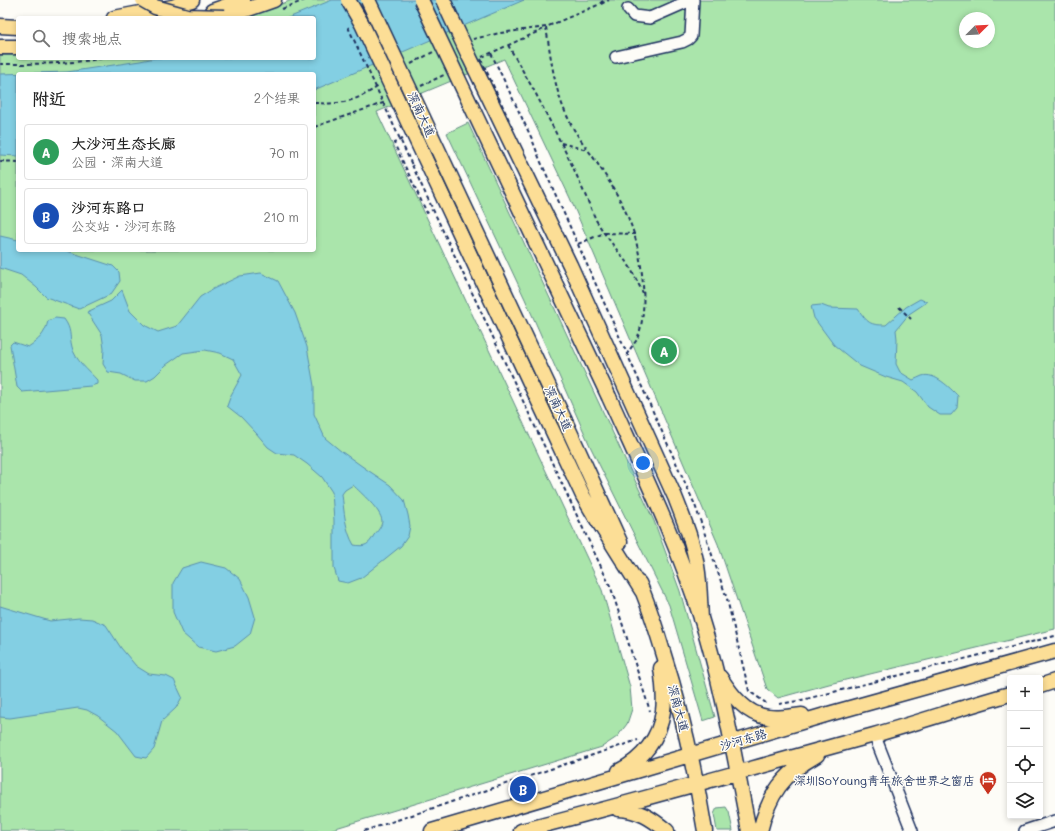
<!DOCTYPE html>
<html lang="zh">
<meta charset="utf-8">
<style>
body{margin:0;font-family:Mali,"LXGW WenKai TC",sans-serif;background:#f2f2f2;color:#222}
.controls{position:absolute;right:12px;bottom:12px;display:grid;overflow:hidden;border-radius:4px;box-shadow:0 2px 6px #0003}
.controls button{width:36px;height:36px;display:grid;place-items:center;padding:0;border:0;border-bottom:1px solid #e0e0e0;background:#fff;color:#222;font:20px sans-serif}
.compass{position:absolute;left:959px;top:12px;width:36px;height:36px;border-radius:50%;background:#fff;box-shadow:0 2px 6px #0003;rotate:66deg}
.you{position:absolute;left:643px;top:463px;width:14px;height:14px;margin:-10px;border:3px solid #fff;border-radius:50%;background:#1a73e8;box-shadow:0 0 0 6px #1a73e833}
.badge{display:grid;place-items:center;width:26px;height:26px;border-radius:50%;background:#c8321e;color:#fff;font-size:13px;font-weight:700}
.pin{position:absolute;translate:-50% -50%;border:2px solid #fff;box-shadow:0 1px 4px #0006}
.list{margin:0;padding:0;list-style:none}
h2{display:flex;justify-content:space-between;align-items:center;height:52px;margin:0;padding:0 16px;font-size:17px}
h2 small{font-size:13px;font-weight:400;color:#767676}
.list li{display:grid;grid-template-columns:26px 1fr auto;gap:12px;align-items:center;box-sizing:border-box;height:56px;margin:0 8px 8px;padding:0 8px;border:1px solid #e0e0e0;border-radius:4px}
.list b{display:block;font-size:15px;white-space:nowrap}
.list p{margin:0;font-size:13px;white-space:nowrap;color:#767676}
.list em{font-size:13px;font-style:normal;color:#767676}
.icon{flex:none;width:22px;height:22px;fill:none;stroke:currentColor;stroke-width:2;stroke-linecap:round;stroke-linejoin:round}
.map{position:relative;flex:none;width:1055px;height:831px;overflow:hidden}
.search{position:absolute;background:#fff;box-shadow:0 2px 6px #0003;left:16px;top:16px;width:300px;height:44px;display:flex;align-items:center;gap:10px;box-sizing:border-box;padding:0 14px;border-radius:4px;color:#767676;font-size:15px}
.panel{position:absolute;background:#fff;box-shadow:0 2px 6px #0003;left:16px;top:72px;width:300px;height:180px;border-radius:4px}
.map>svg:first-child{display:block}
.green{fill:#aae5ab;stroke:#628a84;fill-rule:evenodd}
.water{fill:#83cfe3;stroke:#598fae;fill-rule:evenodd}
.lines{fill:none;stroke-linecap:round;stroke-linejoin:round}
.minor-casing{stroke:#1b2f5e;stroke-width:14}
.major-casing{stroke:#1b2f5e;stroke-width:17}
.path{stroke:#1b2f5e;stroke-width:2;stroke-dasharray:4 3;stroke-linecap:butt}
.minor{stroke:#fdfcf7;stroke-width:11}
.major{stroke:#fcde96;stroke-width:14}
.major-bridge-casing{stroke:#1b2f5e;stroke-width:17;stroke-linecap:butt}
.path-bridge{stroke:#1b2f5e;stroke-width:2;stroke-dasharray:4 3;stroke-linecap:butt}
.major-bridge{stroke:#fcde96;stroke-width:14}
.labels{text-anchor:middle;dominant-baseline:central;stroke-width:3;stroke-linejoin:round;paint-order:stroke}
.street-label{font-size:12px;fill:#1b2f5e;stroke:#fdfcf7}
.poi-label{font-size:12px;fill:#1b2f5e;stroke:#fdfcf7;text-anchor:end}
</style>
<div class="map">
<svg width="1055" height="831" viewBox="0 0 1055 831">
<rect width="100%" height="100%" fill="#fdfcf7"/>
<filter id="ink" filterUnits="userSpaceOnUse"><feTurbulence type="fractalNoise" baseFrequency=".025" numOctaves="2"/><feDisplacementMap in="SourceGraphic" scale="8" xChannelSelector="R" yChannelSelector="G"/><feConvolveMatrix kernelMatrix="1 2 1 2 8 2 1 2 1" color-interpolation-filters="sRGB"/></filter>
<g filter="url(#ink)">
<path class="green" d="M 292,0 L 1055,0 L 1055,629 L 829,684 L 778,698 L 767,689 L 718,544 L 570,198 L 504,59 L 377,112 L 602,590 L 630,687 L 632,709 L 627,724 L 617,737 L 602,747 L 326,831 L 0,831 L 0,55 L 18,55 L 18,58 L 314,58 L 314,18 L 245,18 ZM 965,18 L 989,18 L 989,42 L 965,42 ZM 18,74 L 314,74 L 314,250 L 18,250 Z
M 468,123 L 654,521 L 680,591 L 715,717 L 703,721 L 669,605 L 591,448 L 525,299 L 447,133 Z
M 726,807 L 729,812 L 733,831 L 717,831 L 714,814 L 717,808 Z"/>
<path class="water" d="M 332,0 L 524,0 L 314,90 L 314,74 L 18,74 L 18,156 L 0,155 L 0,74 L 67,72 L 140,61 L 155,58 L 314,58 L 314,18 L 288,18 Z
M 0,236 L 18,240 L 18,250 L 64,250 L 113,266 L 119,272 L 120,281 L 111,294 L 79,309 L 46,297 L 36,287 L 21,275 L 0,268 Z
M 261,273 L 278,281 L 295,313 L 307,347 L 314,386 L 314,414 L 325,438 L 342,452 L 366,469 L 390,485 L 404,500 L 408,515 L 410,526 L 408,536 L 401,546 L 361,578 L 348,583 L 338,581 L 334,568 L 334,520 L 332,492 L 322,477 L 307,464 L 294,455 L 277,453 L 268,447 L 256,433 L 241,417 L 227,406 L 231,395 L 242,375 L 233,359 L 220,353 L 205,350 L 183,353 L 166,365 L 155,376 L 147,381 L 135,381 L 121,374 L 108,372 L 103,364 L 104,349 L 102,335 L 87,312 L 111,301 L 122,290 L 130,311 L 144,325 L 158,332 L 177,326 L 200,297 L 213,289 L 240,276 ZM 353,485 C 361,493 381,510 382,521 C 382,526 377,532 374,535 C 369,545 365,547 354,545 C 345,530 344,511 342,494 L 345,490 Z
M 920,299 L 927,302 L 909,314 L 896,330 L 897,339 L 896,364 L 900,372 L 913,380 C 916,379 919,377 922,376 C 935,372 950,388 958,396 L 957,408 L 951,415 L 940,415 L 928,407 L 917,392 L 903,382 L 886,377 L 860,366 L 834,345 L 814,318 L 811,306 L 821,305 L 829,308 L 858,309 C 868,323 869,325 886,325 L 906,307 Z
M 55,318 L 64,319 C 72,330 69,335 72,347 C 75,360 88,370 97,380 L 97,384 L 91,386 L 22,392 L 17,387 L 10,345 L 13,342 L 28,347 C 39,340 45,334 48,321 Z
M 201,562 L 226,568 L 240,579 L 249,597 L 255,617 L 250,634 L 235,646 L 216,651 L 198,647 L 182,633 L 173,612 L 173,583 L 182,568 Z
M 0,606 L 50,621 L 79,618 L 92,619 L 106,625 L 121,648 L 136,666 L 149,674 L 166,676 L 174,680 L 182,697 L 176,708 L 162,721 L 154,749 L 146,758 L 136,756 L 117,731 L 98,716 L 87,710 L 78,708 L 10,718 L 0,717 Z"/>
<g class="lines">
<defs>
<path id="minor" d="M 628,9 L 634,16 L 650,18 L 691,0
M 616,57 L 682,42 L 688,39 L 691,36 L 693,0
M 874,734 L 912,831
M 1025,831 L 1055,821"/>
<path id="major" d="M 212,11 L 243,0
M 114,18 L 172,7 L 192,0
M 220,18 L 240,12 L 274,0
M 0,26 L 18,27
M 0,47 L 18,47
M 469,56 L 570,265 L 675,497 C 684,520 693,542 697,566 C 700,583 700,601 701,619
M 392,88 L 583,496 L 593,513 L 642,591
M 609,397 C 642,470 677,542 701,618 C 723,687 735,760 749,831
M 565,421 L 620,542
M 639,583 C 649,605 656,629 663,652 C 682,711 695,770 705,831
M 720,677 C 731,694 746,715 768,717 C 779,719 791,716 802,715
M 1040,686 L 1055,681
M 619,771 C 642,760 660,738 663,711 C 665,697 663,682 661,668
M 618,809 C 639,810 651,818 667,831
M 432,831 L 832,713 L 1055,651
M 521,831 C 639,801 756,767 874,735 C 919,722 964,707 1010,694
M 760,831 C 769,794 783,774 817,755"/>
</defs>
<use href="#minor" class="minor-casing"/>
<use href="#major" class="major-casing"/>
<path class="path" d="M 601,4 L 609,0
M 282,9 L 305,0
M 546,27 C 551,58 554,90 568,118 C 577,138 590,151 601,169 C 613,187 624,205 631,225 C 642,254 650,313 636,341 C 633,345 630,349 627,354
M 473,39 L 500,33 L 546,27 L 598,5 L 604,0
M 508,45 L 536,94 L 561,143 L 573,167 L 596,220 L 604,233 L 630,267 L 643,293
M 491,53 L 532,139 L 540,160 L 695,505 L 727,599 L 749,691 L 766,703
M 482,57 L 544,29
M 0,64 C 35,64 71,64 105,58
M 411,64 L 433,52
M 421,86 L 444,75
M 314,103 C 321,103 327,104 334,103 C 350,103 365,95 379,86
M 314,127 L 386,102
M 402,139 L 394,143 L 427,213 L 432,210
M 561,143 L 587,150
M 0,161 L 18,162
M 412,165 L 611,588 L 650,711
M 578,244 L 604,233 L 635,234
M 899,307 L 911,319
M 779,704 L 798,701 L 1055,636
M 364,831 L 638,740"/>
<use href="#minor" class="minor"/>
<use href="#major" class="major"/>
<defs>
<path id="major-bridge" d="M 143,0 L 155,7 L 187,16 L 225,17
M 348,0 L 362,24 L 392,88
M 368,0 L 565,421
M 421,0 L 609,397
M 443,0 L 469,56"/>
</defs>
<use href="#major-bridge" class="major-bridge-casing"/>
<path class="path-bridge" d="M 348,27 L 412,165
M 481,59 L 509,120"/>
<use href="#major-bridge" class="major-bridge"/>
</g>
</g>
<defs>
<symbol id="hotel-pin" viewBox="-11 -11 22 30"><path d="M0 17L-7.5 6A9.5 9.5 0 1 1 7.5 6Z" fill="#c8321e" stroke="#fdfcf7"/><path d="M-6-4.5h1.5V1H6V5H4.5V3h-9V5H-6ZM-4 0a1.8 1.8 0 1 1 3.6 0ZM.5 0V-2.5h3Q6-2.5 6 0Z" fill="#fff"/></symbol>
</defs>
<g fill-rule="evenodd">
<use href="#hotel-pin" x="978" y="770" width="20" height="27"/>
</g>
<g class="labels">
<g class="street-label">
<text transform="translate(422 114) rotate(65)">深南大道</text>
<text transform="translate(559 408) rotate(65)">深南大道</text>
<text transform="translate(679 708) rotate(75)">深南大道</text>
<text transform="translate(743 739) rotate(-16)">沙河东路</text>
</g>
<g class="poi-label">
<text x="975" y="780">深圳SoYoung青年旅舍世界之窗店</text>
</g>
</g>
</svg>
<div class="controls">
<button>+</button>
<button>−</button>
<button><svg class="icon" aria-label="locate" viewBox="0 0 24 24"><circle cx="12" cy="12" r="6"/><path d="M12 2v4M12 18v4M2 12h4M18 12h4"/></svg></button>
<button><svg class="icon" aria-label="layers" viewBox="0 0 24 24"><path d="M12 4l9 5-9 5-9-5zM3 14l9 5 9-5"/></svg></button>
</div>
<svg class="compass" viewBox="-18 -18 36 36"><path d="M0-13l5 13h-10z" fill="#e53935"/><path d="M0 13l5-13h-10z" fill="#767676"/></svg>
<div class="you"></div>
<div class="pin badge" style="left:664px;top:351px;background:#2e9e5b">A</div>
<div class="pin badge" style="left:523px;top:789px;background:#1a4fb4">B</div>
<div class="search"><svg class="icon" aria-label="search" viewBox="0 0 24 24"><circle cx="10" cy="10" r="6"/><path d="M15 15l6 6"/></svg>搜索地点</div>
<section class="panel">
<h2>附近<small>2个结果</small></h2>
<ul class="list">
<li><span class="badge" style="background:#2e9e5b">A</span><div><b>大沙河生态长廊</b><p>公园 · 深南大道</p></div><em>70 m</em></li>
<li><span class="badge" style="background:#1a4fb4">B</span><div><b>沙河东路口</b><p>公交站 · 沙河东路</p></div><em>210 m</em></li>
</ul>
</section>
</div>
